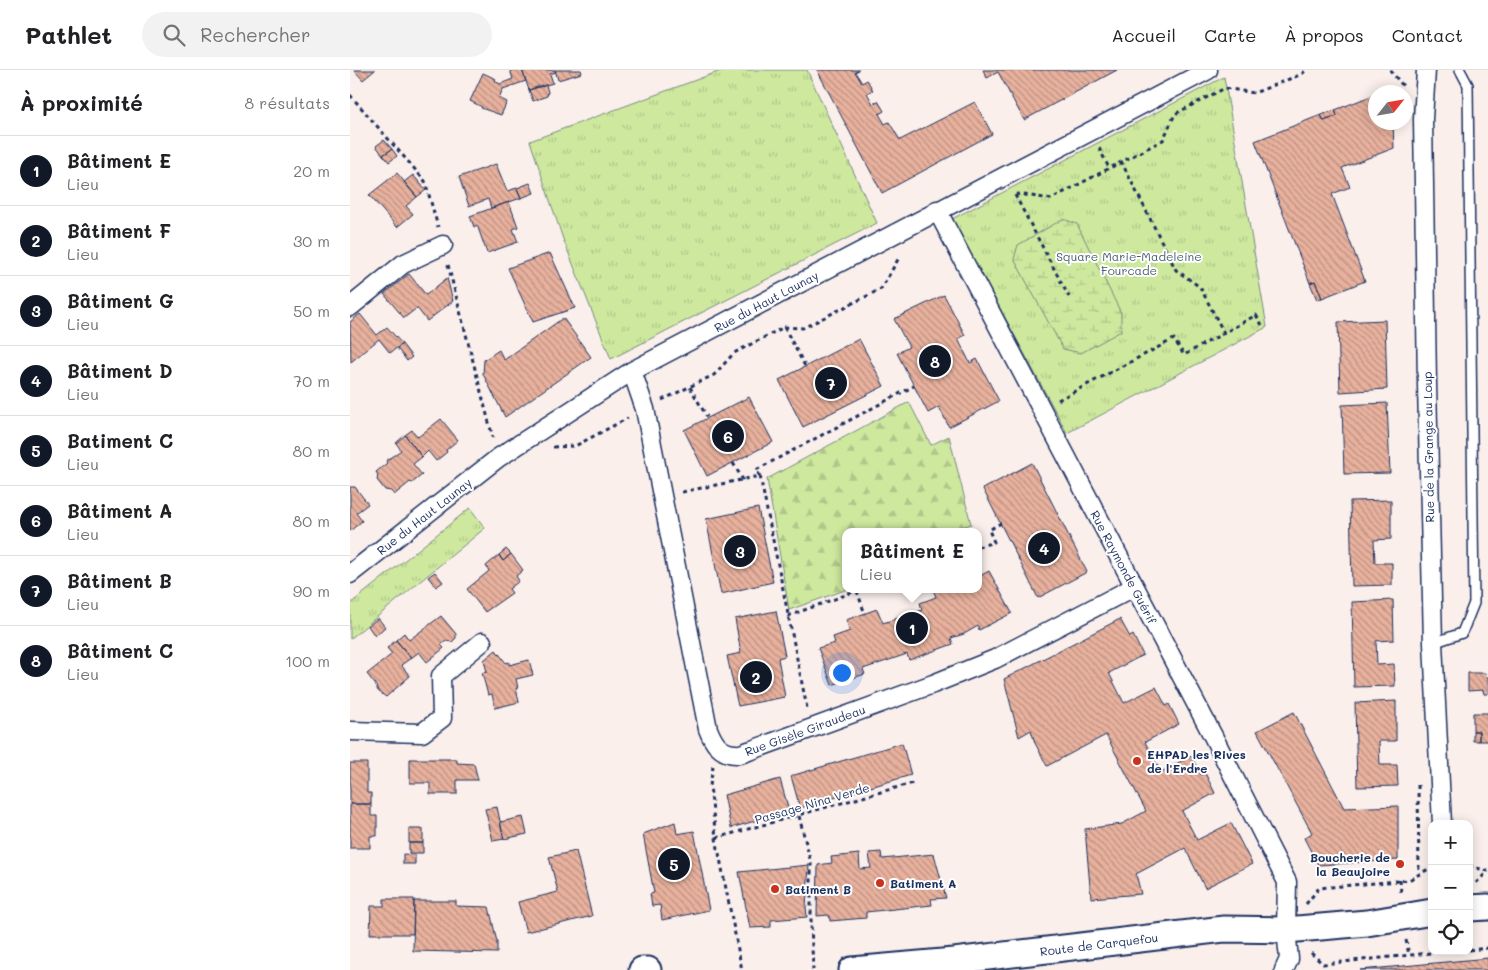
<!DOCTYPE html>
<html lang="fr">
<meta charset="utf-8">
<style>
body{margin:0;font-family:Mali,sans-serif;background:#f2f2f2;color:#202124}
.controls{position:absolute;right:15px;bottom:15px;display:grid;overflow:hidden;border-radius:10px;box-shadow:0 2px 12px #0003}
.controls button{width:45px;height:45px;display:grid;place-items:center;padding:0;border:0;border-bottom:1px solid #e0e0e0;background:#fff;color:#202124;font:25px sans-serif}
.compass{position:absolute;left:1018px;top:15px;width:45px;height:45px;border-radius:50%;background:#fff;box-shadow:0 2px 12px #0003;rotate:59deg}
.you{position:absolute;left:491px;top:602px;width:18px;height:18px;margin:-12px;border:4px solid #fff;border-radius:50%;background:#1a73e8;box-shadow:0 0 0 8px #1a73e833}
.badge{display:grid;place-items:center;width:32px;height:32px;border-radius:50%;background:#111827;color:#fff;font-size:16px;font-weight:700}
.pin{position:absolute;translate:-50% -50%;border:2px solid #fff;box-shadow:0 1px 5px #0006}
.popup{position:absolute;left:492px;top:458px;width:140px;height:65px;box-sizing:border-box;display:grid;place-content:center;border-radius:10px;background:#fff;filter:drop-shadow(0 1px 4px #0005);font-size:16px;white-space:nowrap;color:#757577}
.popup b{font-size:19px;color:#202124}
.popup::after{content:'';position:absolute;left:50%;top:100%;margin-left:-10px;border:10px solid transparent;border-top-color:#fff}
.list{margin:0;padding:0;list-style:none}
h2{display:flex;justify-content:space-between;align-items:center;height:65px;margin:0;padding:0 20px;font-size:21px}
h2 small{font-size:16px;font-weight:400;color:#757577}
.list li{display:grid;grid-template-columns:32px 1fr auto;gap:15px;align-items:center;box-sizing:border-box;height:70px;padding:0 20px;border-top:1px solid #e0e0e0}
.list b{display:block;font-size:19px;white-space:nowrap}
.list p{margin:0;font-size:16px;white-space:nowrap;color:#757577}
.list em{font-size:16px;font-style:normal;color:#757577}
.icon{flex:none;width:28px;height:28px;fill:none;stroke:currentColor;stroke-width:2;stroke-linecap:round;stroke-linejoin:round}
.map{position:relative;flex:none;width:1138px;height:900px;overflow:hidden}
header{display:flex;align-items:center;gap:30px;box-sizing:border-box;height:70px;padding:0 25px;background:#fff;border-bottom:1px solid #e0e0e0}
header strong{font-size:24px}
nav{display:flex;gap:28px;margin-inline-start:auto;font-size:18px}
.search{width:350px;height:45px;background:#f2f2f2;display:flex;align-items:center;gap:12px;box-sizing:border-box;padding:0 18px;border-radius:28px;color:#757577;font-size:19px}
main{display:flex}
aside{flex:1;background:#fff}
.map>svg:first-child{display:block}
.grass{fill:url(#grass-tufts);stroke:#748c7e}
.forest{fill:url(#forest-firs);stroke:#748c7e}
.wetland{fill:url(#wetland-marsh);stroke:#748c7e}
.building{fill:url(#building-back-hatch);stroke:#1b2f5e}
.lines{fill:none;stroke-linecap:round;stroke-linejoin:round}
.lane-casing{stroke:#1b2f5e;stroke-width:12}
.street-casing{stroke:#1b2f5e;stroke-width:21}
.secondary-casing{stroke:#1b2f5e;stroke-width:29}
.path{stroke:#1b2f5e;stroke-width:3;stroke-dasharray:4 4;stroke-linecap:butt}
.lane{stroke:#fff;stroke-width:9}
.street{stroke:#fff;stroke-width:18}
.secondary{stroke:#fff;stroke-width:25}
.poi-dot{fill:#c8321e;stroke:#fff;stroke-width:2}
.labels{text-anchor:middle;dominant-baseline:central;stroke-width:4;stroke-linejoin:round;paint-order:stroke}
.park-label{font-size:12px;fill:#485d6e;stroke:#fff}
.street-label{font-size:12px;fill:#1b2f5e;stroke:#fff}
.poi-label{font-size:12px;font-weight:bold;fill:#1b2f5e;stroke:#fff;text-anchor:start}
</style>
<header>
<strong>Pathlet</strong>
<div class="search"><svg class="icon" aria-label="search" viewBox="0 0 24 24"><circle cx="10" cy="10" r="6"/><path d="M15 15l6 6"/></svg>Rechercher</div>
<nav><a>Accueil</a><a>Carte</a><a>À propos</a><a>Contact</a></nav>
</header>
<main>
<aside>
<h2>À proximité<small>8 résultats</small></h2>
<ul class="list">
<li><span class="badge">1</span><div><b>Bâtiment E</b><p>Lieu</p></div><em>20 m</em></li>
<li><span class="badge">2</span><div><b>Bâtiment F</b><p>Lieu</p></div><em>30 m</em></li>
<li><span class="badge">3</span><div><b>Bâtiment G</b><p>Lieu</p></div><em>50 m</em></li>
<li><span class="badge">4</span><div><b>Bâtiment D</b><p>Lieu</p></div><em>70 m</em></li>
<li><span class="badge">5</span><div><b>Batiment C</b><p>Lieu</p></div><em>80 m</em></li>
<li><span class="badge">6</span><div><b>Bâtiment A</b><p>Lieu</p></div><em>80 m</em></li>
<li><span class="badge">7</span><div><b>Bâtiment B</b><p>Lieu</p></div><em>90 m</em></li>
<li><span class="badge">8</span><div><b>Bâtiment C</b><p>Lieu</p></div><em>100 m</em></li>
</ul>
</aside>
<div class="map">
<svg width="1138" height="900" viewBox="0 0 1138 900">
<defs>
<pattern id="grass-tufts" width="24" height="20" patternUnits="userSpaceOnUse" patternTransform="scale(1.25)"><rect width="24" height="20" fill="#cee89e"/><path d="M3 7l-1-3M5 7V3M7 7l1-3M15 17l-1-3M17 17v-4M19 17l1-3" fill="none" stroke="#b0c78a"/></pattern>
<pattern id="forest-firs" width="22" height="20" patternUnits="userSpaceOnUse" patternTransform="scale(1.25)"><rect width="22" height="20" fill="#cee89e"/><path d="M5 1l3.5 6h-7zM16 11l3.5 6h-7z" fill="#b0c78a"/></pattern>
<pattern id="wetland-marsh" width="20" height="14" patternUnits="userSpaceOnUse" patternTransform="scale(1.25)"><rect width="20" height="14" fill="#cee89e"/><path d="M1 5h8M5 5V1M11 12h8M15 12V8" fill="none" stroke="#b0c78a"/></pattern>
<pattern id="building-back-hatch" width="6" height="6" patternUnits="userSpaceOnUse" patternTransform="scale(1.25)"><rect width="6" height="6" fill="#e8b19d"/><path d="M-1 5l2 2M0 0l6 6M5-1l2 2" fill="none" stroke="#bb9083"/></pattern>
</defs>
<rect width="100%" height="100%" fill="#faefeb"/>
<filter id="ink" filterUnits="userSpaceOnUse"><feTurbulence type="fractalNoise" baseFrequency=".02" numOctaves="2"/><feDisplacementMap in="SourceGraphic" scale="10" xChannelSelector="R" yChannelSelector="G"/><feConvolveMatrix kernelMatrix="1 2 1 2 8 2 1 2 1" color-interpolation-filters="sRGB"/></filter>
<g filter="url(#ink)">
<path class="grass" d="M 373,0 L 457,0 L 527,153 L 261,289 L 213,169 L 180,71 Z
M 874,7 L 917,257 L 717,363 L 602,149 Z
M 120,438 L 135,458 L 0,569 L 0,534 Z"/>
<path class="forest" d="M 559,332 L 581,375 L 599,366 L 621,454 L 597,462 L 496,462 L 496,519 L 498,519 L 439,540 L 417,409 Z"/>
<path class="wetland" d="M 713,149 L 727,154 L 771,243 L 771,261 L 731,283 L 713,279 L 664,189 L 668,175 Z"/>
<path class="building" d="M 4,0 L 25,0 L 13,10 Z
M 160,0 L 172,0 L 176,11 L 153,19 L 149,28 L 157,32 L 151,45 L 131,38 L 132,37 L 120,31 L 133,3 L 146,9 L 145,11 L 150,14 L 163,9 Z
M 172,0 L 205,0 L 206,2 L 200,4 L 203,13 L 179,20 Z
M 205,0 L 231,0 L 232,3 L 208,10 Z
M 467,0 L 509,0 L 505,2 L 512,13 L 517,10 L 523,20 L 517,23 L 523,34 L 528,31 L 534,41 L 529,44 L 535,54 L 539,52 L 550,70 L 625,32 L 642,64 L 532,123 Z
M 633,0 L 767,0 L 674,50 L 648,2 L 637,8 Z
M 192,15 L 192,17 L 196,15 L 198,22 L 197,26 L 183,31 L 179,20 Z
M 1026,24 L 1026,52 L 1043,52 L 1044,78 L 992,98 L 1000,117 L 982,124 L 1015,211 L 972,228 L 965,211 L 960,213 L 905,71 L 971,45 L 974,51 L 987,46 L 985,40 Z
M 985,40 L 987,46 L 974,51 L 971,45 Z
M 34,70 L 42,79 L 33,85 L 26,76 Z
M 42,79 L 47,86 L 39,92 L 33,85 Z
M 146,94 L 157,121 L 167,118 L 171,128 L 141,138 L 138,129 L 119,136 L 109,107 Z
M 47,103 L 67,127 L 56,136 L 63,144 L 47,157 L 19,125 Z
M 63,105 L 76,120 L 67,127 L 54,112 Z
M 180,113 L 184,123 L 171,128 L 167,118 Z
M 159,132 L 168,157 L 163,159 L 168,172 L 137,183 L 127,155 L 124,157 L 120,146 Z
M 200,183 L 225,238 L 183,252 L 158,198 Z
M 59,204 L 76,225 L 97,208 L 103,231 L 77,251 L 67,238 L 54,248 L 34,224 Z
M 965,211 L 972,228 L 967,230 L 960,213 Z
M 594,225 L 615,265 L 608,269 L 620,293 L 627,289 L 649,331 L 599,357 L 589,337 L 578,343 L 547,283 L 559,277 L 544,249 Z
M 10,244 L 27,265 L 37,257 L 52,274 L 40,283 L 29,269 L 1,292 L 0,252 Z
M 213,248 L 241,287 L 155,347 L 133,304 L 134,290 L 149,280 L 154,290 Z
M 1035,250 L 1037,319 L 990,322 L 988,252 Z
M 509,269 L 534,316 L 453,357 L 429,310 Z
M 52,274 L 62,287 L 57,291 L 47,278 Z
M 399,327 L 423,372 L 357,406 L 334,360 Z
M 1037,333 L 1040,403 L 994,404 L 992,335 Z
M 91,349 L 108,370 L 96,380 L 97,382 L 86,391 L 78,381 L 72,387 L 55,365 L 62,360 L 68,367 Z
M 55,365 L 72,387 L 63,394 L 72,405 L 62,413 L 60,412 L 44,425 L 41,421 L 35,420 L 27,410 L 28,405 L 26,402 L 37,393 L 36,391 L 51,380 L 46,373 Z
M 682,393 L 737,502 L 688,528 L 633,419 Z
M 0,417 L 5,417 L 18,434 L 6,443 L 12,451 L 0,461 Z
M 1041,430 L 1041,469 L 1024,470 L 1025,493 L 1042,493 L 1042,515 L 1002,516 L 1000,431 Z
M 408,438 L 423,512 L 371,524 L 356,449 Z
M 156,479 L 161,484 L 153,491 L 149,485 Z
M 161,484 L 173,500 L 166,506 L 169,511 L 159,519 L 162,523 L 135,542 L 117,519 L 139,501 L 136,496 L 149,485 L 153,491 Z
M 639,501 L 662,543 L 629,560 L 628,556 L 614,564 L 601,568 L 603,574 L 559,590 L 557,584 L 513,599 L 515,604 L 482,615 L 468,578 L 485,573 L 483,567 L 500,561 L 496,550 L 527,539 L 533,553 L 572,540 L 570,533 L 586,527 L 583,519 L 628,519 L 628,507 Z
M 85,502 L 93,512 L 86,517 L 78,507 Z
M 1043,530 L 1044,570 L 1026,571 L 1027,595 L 1044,594 L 1045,616 L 1004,617 L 1002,532 Z
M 426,541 L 435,586 L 428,588 L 435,627 L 388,636 L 377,586 L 391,583 L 385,549 Z
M 91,546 L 106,564 L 106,568 L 102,572 L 96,571 L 91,575 L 94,578 L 77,592 L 69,582 L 61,588 L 46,570 L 54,563 L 59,570 Z
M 28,548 L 35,557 L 25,566 L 18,556 Z
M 770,549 L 780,567 L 783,565 L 793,585 L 759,603 L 774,633 L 806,617 L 816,636 L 819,634 L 829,654 L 795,672 L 811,702 L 841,686 L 851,705 L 855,703 L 865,723 L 832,741 L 847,770 L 881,753 L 902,794 L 855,818 L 835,778 L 786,804 L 791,824 L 741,828 L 735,759 L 772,754 L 796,741 L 756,665 L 697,696 L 685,673 L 681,660 L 669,667 L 654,609 Z
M 46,570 L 61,588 L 51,595 L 60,606 L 36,627 L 28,621 L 25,614 L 17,604 L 42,584 L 37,578 Z
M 146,580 L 156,593 L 159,592 L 159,595 L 179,590 L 183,605 L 166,609 L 168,618 L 166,618 L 169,632 L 145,638 L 142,624 L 138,625 L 132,603 L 137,602 L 134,590 Z
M 1118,603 L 1135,603 L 1136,607 L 1138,607 L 1138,624 L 1134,624 L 1133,620 L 1118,621 Z
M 1046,631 L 1046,671 L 1029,671 L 1030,695 L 1047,695 L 1048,716 L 1007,717 L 1005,633 Z
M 944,642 L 994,738 L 1048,736 L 1048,790 L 968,795 L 954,768 L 962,763 L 907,661 Z
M 1123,643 L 1138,643 L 1138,671 L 1129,671 L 1129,661 L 1123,661 Z
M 1123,661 L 1129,661 L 1129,671 L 1123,671 Z
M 552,673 L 561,705 L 450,738 L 441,706 Z
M 60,689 L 107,689 L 107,693 L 124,694 L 128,710 L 107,710 L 107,724 L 80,724 L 80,713 L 60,713 Z
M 0,693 L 17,693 L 17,723 L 21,723 L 21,734 L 0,734 Z
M 430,709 L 439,741 L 381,758 L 374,725 Z
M 0,734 L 21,734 L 21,746 L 27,746 L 27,766 L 20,766 L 20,778 L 0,778 Z
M 147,737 L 154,769 L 143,771 L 135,739 Z
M 173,747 L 177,764 L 154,769 L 150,752 Z
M 325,752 L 327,764 L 344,761 L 359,840 L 312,850 L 310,835 L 302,836 L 300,824 L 304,823 L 293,764 Z
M 59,759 L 73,759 L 73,773 L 59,773 Z
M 59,773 L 73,773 L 73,783 L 59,783 Z
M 226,781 L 242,846 L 176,862 L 168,832 L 208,822 L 199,787 Z
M 531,782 L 532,789 L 584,784 L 596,828 L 581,829 L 582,835 L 516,842 L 516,848 L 480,851 L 479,845 L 467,846 L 468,795 L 482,793 L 481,787 L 509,784 L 510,799 L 521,798 L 519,783 Z
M 53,784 L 65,785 L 65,794 L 53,794 Z
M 459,795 L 456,837 L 457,847 L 421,850 L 421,857 L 400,858 L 389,802 Z
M 34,829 L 64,829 L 63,864 L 20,864 L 21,836 L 34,836 Z
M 64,831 L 106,831 L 106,836 L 139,837 L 147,872 L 147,883 L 63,881 Z
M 1138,888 L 1138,900 L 1010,900 Z"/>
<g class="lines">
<defs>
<path id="lane" d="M 1083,573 L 1112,563 L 1124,533 L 1118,15 L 1110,0"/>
<path id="street" d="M 1076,0 L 1073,49 L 1077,314 L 1083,573 L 1092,754
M 587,140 L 863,666 L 937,812 L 936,860 L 939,889 L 934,900
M 0,237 L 53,194 L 93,175
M 282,301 L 295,339 L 358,659 C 363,672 370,684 386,684 C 391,685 397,681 402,680 L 583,614 L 645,589 L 784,517
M 0,504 L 148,388 L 282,301 L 858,0
M 0,661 L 72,663 L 92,648 L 91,606 L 132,572"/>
<path id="secondary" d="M 1119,838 L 1138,837
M 292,900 L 298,900
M 502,900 L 604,891 L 874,859 L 936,860 L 1017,853 L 1082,842"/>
</defs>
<use href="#lane" class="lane-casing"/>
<use href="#street" class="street-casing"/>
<use href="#secondary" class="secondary-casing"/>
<path class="path" d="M 1040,0 L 1053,16
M 0,25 L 75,111 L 88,157
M 749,78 L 759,98
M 771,91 L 826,200 L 850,217 L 874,263 L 906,245 L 912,255
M 665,125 L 719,227
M 666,125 L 668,124 L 701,129 L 813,70 L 825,44 L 875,18 L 904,23 L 952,4 L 956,0
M 98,195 L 143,368
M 434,257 L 455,296
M 340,317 L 357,347
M 312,330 L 364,305 L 384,283 L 434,257 L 453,258 L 531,219 L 550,186
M 708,330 L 824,269 L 834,285 L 874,263
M 203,377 L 225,376 L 278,348
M 383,393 L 393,410
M 410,406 L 406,400 L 564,316
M 332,422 L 410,406 L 457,638
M 628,477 L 644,472 L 639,460 L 651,453
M 507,521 L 515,544
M 438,546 L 512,519
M 363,696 L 360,716 L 366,768 L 392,900
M 1068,715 L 1069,803
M 449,746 L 461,793 L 461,854 L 463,900
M 366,768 L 563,713
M 1119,796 L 1138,801
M 1050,810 L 1051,824
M 1126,813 L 1138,801
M 956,834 L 969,818 L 1059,810 L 1082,797
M 1056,870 L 1059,885
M 1119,880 L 1138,878
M 961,883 L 973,894 L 1100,881"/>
<use href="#lane" class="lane"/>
<use href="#street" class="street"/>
<use href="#secondary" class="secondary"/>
</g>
</g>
<g class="poi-dot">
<circle cx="787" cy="691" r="5"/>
<circle cx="1050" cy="794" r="5"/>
<circle cx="530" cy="813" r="5"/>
<circle cx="425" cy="819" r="5"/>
</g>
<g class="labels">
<g class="park-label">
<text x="779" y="186">Square Marie-Madeleine<tspan x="779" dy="14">Fourcade</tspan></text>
</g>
<g class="street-label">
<text transform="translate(416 231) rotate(-28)">Rue du Haut Launay</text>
<text transform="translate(1078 377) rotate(-91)">Rue de la Grange au Loup</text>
<text transform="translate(74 446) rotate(-38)">Rue du Haut Launay</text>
<text transform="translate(774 497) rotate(62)">Rue Raymonde Guérif</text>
<text transform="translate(455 660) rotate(-20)">Rue Gisèle Giraudeau</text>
<text transform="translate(462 733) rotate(-16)">Passage Nina Verde</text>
<text transform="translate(749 874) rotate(-7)">Route de Carquefou</text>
</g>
<g class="poi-label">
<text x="797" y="684">EHPAD les Rives<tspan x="797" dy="14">de l'Erdre</tspan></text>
<text x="1040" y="787" text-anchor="end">Boucherie de<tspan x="1040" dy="14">la Beaujoire</tspan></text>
<text x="540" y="813">Batiment A</text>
<text x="435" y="819">Batiment B</text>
</g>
</g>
</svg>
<div class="controls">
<button>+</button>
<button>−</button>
<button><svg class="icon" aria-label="locate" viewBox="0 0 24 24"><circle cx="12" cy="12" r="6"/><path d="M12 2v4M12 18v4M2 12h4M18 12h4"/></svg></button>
</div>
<svg class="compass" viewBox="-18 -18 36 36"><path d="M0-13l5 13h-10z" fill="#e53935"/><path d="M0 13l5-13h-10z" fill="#757577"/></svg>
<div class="you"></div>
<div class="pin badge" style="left:562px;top:558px">1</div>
<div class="popup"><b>Bâtiment E</b>Lieu</div>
<div class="pin badge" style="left:406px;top:607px">2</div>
<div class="pin badge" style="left:390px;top:481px">3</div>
<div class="pin badge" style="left:694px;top:478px">4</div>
<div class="pin badge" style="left:324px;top:794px">5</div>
<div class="pin badge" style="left:378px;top:366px">6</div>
<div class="pin badge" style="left:481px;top:313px">7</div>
<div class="pin badge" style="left:585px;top:291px">8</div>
</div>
</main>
